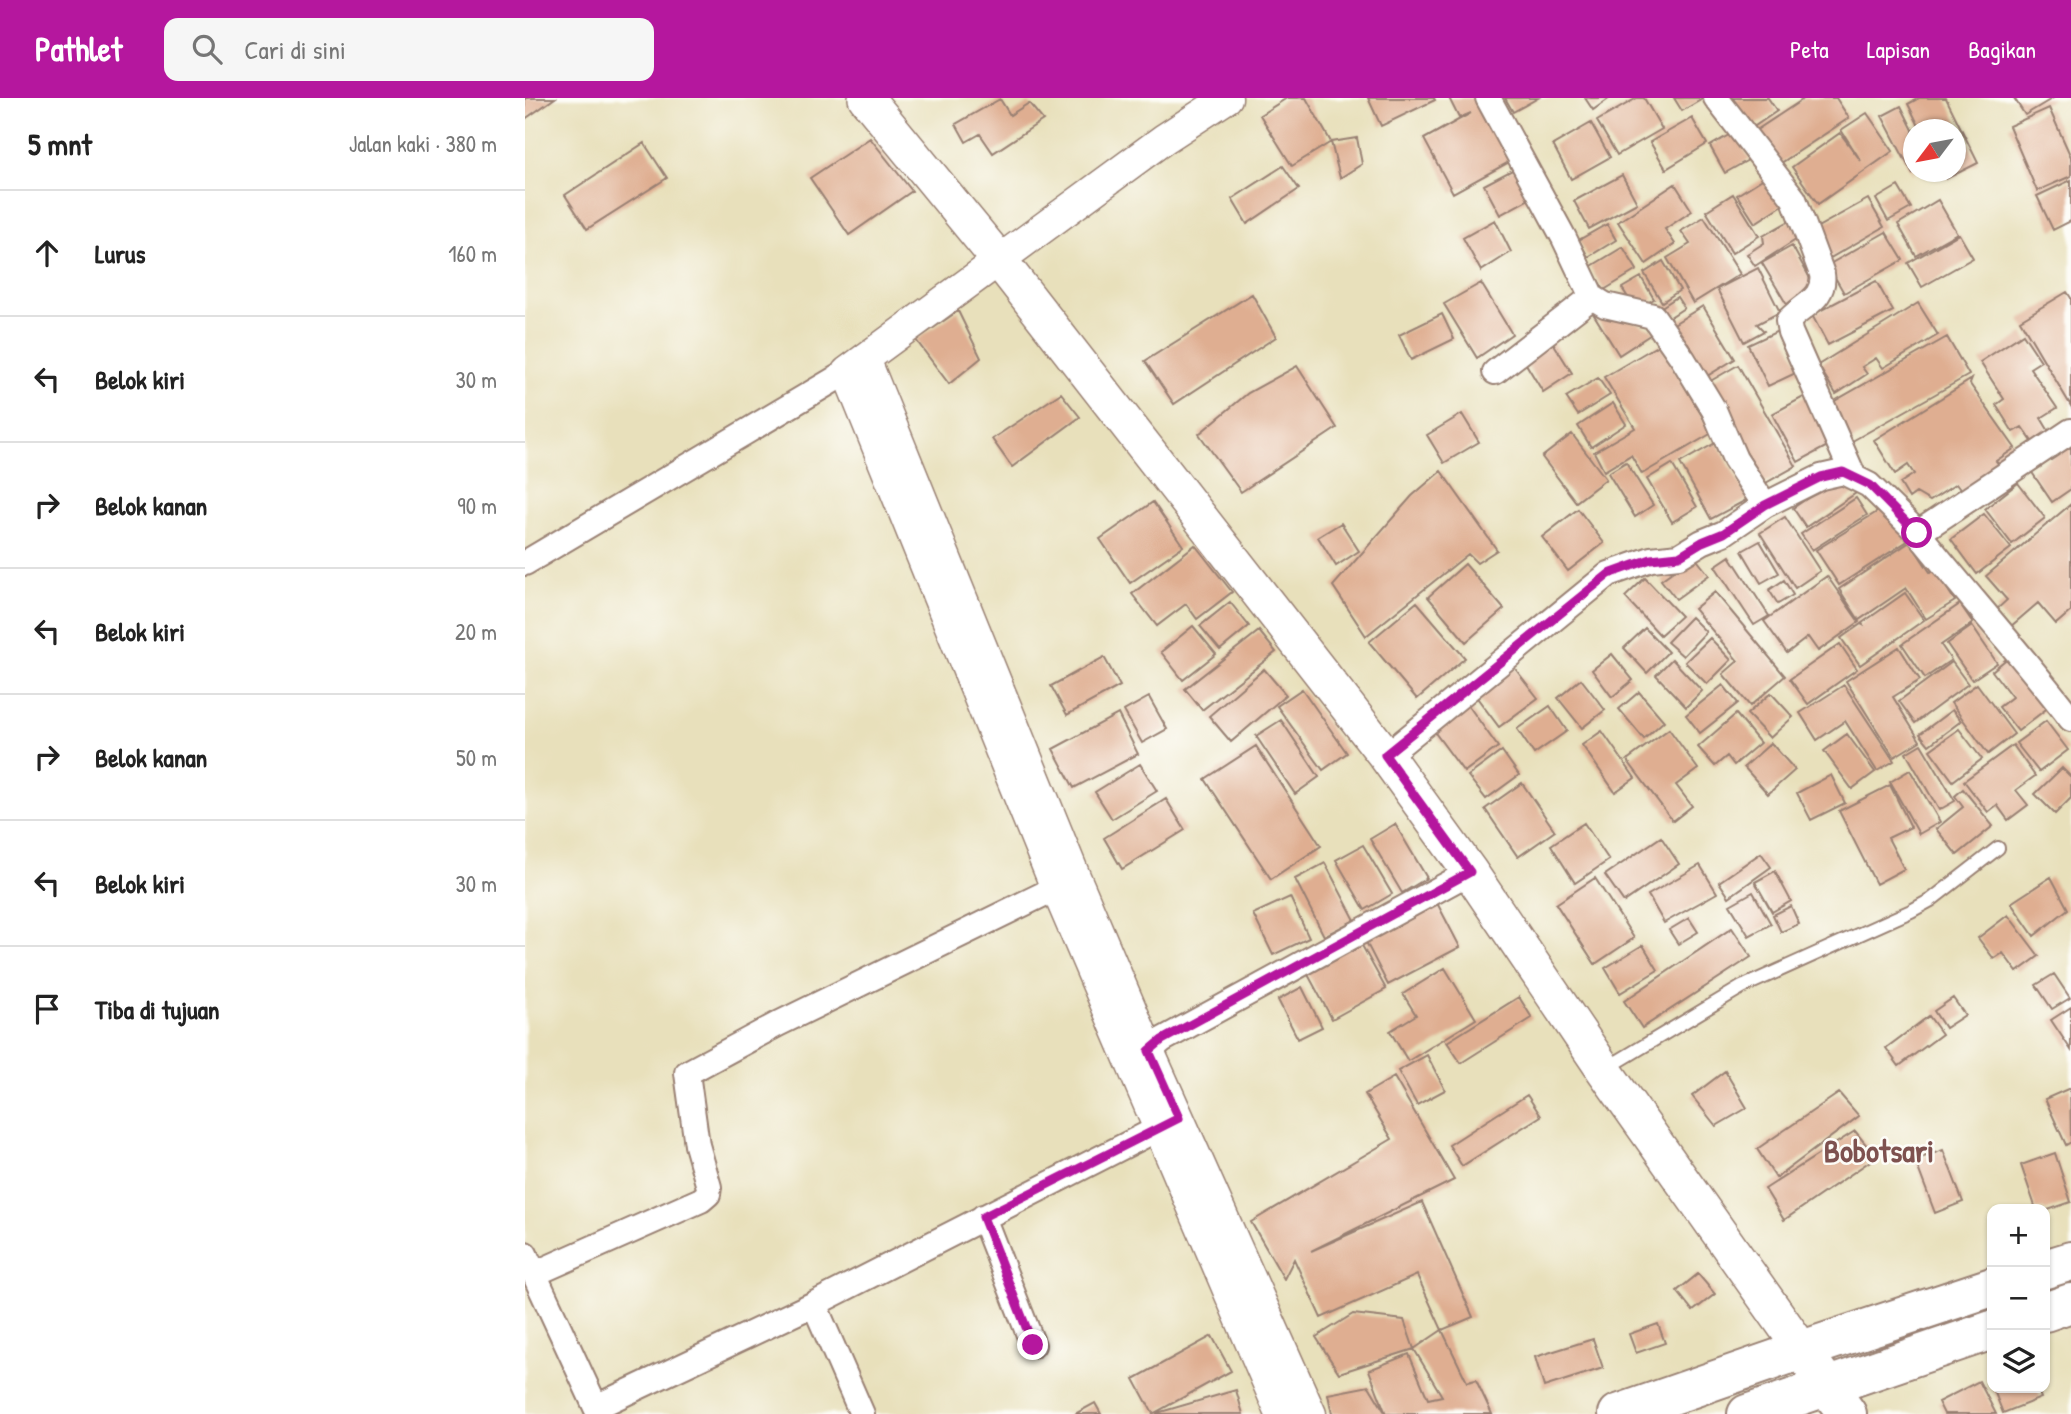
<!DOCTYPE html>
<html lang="id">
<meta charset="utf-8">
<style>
body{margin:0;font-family:"Patrick Hand",sans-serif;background:#f6f6f6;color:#222}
.controls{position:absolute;right:21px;bottom:21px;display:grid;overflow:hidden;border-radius:14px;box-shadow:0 2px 5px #0004}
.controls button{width:63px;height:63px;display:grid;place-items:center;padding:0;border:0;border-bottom:2px solid #e0e0e0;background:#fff;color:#222;font:35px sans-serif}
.compass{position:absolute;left:1378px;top:21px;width:63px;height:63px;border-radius:50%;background:#fff;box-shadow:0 2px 5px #0004;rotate:238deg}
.stop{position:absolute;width:21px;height:21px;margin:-16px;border:5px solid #b5179e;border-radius:50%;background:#fff}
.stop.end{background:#b5179e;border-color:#fff;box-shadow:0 2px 7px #0008}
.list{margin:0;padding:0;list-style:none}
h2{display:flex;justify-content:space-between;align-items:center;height:91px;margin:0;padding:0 28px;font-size:30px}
h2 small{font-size:23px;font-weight:400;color:#767676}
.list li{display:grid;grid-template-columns:46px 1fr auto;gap:21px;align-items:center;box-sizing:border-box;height:126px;padding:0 28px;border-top:2px solid #e0e0e0}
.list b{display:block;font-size:26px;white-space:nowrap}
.list em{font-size:23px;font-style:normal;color:#767676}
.icon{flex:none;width:38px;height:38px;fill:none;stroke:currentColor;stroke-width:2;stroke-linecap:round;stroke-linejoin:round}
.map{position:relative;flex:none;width:1546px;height:1316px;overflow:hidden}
header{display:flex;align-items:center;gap:42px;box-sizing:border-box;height:98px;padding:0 35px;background:#b5179e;color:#fff}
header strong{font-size:33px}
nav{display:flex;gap:38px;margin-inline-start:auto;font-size:24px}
.search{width:490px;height:63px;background:#f6f6f6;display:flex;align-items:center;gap:18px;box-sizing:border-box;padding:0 24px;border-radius:14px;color:#767676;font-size:26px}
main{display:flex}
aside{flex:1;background:#fff}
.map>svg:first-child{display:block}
.building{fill:#dfae91}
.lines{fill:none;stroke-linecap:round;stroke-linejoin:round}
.service-casing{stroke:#998073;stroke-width:16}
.minor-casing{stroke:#998073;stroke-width:28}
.tertiary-casing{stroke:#998073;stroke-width:33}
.secondary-casing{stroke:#998073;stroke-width:38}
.primary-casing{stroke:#998073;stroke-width:42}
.service{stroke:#fff;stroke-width:12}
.minor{stroke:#fff;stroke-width:24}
.tertiary{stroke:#fff;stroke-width:30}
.secondary{stroke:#fff;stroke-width:35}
.primary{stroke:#fff;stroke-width:38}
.route{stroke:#b5179e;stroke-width:9}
.labels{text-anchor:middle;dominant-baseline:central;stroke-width:5;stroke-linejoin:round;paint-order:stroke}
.district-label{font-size:32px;font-weight:bold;fill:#7e514f;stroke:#fdfcf7}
</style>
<header>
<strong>Pathlet</strong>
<div class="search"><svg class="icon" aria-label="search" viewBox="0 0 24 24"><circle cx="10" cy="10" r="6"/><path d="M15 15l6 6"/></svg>Cari di sini</div>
<nav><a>Peta</a><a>Lapisan</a><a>Bagikan</a></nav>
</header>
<main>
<aside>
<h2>5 mnt<small>Jalan kaki · 380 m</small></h2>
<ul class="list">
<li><svg class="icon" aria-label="ahead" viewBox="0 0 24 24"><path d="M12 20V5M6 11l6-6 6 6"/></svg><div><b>Lurus</b></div><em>160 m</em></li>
<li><svg class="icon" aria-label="left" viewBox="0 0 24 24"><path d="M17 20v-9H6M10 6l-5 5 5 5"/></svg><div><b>Belok kiri</b></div><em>30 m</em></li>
<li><svg class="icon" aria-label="right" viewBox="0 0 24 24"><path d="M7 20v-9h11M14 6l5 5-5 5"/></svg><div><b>Belok kanan</b></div><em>90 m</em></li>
<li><svg class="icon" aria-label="left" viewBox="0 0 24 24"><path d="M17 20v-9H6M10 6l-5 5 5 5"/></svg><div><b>Belok kiri</b></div><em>20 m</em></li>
<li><svg class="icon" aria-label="right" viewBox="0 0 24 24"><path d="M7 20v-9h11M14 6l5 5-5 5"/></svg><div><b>Belok kanan</b></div><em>50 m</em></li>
<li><svg class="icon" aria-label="left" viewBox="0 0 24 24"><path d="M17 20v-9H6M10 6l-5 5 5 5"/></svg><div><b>Belok kiri</b></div><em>30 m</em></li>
<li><svg class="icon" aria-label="arrive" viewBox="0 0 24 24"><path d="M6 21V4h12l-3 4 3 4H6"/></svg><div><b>Tiba di tujuan</b></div></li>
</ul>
</aside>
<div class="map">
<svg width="1546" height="1316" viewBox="0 0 1546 1316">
<rect width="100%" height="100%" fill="#fdfcf7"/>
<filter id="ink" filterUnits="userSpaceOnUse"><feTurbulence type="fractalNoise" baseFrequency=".0143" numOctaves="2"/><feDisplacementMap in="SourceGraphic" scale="14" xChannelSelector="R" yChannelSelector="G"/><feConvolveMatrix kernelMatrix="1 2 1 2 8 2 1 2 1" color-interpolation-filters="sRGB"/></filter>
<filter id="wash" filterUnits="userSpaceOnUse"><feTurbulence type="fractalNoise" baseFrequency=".00686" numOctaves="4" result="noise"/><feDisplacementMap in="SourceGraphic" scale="28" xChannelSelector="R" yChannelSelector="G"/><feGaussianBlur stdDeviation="1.57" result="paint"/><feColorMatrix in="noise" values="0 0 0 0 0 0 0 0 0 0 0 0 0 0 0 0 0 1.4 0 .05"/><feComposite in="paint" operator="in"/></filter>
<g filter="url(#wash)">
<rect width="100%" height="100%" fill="#e8e0bb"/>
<g id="blocks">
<path class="building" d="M 0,0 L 30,0 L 0,21 Z
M 762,0 L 781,0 L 806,44 L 767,68 L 735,17 Z
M 843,0 L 909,0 L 910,2 L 856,28 Z
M 924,0 L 952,0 L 986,63 L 928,95 L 899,41 L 946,15 L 934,20 Z
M 980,0 L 1013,0 L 988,14 Z
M 1060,0 L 1085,0 L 1068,12 Z
M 1112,0 L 1119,0 L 1137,31 L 1092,57 L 1072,23 Z
M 1149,0 L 1179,0 L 1157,13 Z
M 1202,0 L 1243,0 L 1252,13 L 1224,32 Z
M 1280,0 L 1311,0 L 1324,20 L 1253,67 L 1230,33 Z
M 1394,0 L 1421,0 L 1453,65 L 1421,81 L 1417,74 L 1430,74 L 1430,32 L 1396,32 L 1383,6 Z
M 1489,0 L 1528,0 L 1500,17 Z
M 475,1 L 485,17 L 504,5 L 518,22 L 468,55 L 455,36 L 441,44 L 431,26 Z
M 1376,8 L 1388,32 L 1388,77 L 1357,18 Z
M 1524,10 L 1546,59 L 1546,78 L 1512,93 L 1484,28 Z
M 1342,15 L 1368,53 L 1293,106 L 1267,69 L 1315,35 L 1336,63 L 1316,32 Z
M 1167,20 L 1182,46 L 1141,71 L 1125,44 Z
M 1066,25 L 1085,59 L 1046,81 L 1028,47 Z
M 1209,34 L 1225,61 L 1200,75 L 1185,48 Z
M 345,40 L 387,93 L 324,137 L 285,80 Z
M 832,40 L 837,66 L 815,80 L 806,44 Z
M 119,45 L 142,80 L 62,131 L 40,97 Z
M 758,68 L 774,91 L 722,126 L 707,101 Z
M 991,70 L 1008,99 L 975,117 L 959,87 Z
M 1247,75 L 1264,103 L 1230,125 L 1212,97 Z
M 1097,77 L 1112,105 L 1064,131 L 1049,103 Z
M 1546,82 L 1546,123 L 1528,132 L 1512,98 Z
M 1150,86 L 1167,113 L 1140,131 L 1150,146 L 1121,166 L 1093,124 Z
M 1373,88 L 1386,110 L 1363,123 L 1351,101 Z
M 1208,96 L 1234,138 L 1207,155 L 1181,113 Z
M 1343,101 L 1359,129 L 1300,163 L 1284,134 Z
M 1413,102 L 1432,135 L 1391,158 L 1373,126 Z
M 1179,119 L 1215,176 L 1168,205 L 1142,160 L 1165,146 L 1156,133 Z
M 970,122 L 986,154 L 956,173 L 938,140 Z
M 1266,122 L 1277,138 L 1230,168 L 1222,156 L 1239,145 L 1238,138 Z
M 1082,126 L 1091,142 L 1063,159 L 1054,142 Z
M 1361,134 L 1378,162 L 1319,195 L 1303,167 Z
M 1434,136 L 1448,160 L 1397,189 L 1383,165 Z
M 1267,148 L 1291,191 L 1262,207 L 1237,165 Z
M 1098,149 L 1112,172 L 1079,192 L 1065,169 Z
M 1138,163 L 1155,192 L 1137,204 L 1119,175 Z
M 1233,170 L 1255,214 L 1232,226 L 1239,233 L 1219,244 L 1192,191 Z
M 1116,179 L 1129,201 L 1111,212 L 1097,190 Z
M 1351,183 L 1368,213 L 1303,247 L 1287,217 Z
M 956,185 L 987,236 L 952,260 L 919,206 Z
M 1542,194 L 1546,200 L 1546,308 L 1495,222 Z
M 727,196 L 751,239 L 649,306 L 620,263 Z
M 1152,199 L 1159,210 L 1142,221 L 1135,210 Z
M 1393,205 L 1413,237 L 1358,270 L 1351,260 L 1337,269 L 1342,276 L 1311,296 L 1293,267 Z
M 1073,208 L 1131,233 L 1094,257 L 1066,212 Z
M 1178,208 L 1210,261 L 1182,278 L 1163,245 L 1159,247 L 1147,227 Z
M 433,213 L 456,260 L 424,286 L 391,242 Z
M 917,216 L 929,241 L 886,262 L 874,237 Z
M 1257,231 L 1277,272 L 1243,288 L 1223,247 Z
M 1498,236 L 1516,263 L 1505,270 L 1532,310 L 1516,320 L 1525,335 L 1509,346 L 1497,329 L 1488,334 L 1471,307 L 1479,301 L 1455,264 Z
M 1422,239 L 1444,277 L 1322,346 L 1301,308 Z
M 1027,243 L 1047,275 L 1018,294 L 998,261 Z
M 1135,246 L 1187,335 L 1117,376 L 1106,357 L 1079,373 L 1069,354 L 1110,330 L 1079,279 Z
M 1213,267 L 1271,368 L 1239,386 L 1182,285 Z
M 772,268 L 812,330 L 716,394 L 674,336 L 723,295 Z
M 1073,280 L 1085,297 L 1053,317 L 1041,299 Z
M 1447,281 L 1445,286 L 1490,350 L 1471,363 L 1475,368 L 1437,394 L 1431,386 L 1405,403 L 1391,395 L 1384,400 L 1375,385 L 1389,376 L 1383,367 L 1370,376 L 1349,342 Z
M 536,295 L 555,319 L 487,369 L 467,341 Z
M 1284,296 L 1310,344 L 1273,364 L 1247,316 Z
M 1088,305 L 1101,326 L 1066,349 L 1053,328 Z
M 937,316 L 954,344 L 919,365 L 902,337 Z
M 1047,336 L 1081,381 L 1051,404 L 1017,359 Z
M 1192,344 L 1223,401 L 1186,421 L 1155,365 Z
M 1546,345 L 1546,391 L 1527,404 L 1506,373 Z
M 1101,364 L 1128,407 L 1110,419 L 1083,375 Z
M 1147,366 L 1172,409 L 1147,424 L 1122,381 Z
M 916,373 L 972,452 L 952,465 L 943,456 L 841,538 L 808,488 L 887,398 Z
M 1305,385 L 1323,386 L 1334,393 L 1281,429 L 1268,410 Z
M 1493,385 L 1520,420 L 1487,446 L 1460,411 Z
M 1331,400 L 1342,417 L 1287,452 L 1276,436 Z
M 628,404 L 658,448 L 605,485 L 575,441 Z
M 1546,406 L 1546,513 L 1531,526 L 1513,505 L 1485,529 L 1471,512 L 1482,502 L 1461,478 Z
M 1360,409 L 1384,442 L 1314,487 L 1291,452 Z
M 1053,411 L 1079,445 L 1043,473 L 1017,439 Z
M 1459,416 L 1486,450 L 1452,476 L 1426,441 Z
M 1260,419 L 1295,473 L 1270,490 L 1235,435 Z
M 816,425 L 834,453 L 811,468 L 793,439 Z
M 1235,443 L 1254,475 L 1236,485 L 1217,453 Z
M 1385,444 L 1405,474 L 1410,472 L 1430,503 L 1401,521 L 1381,490 L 1334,522 L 1314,491 Z
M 670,447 L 707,494 L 672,521 L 661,506 L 632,528 L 607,496 Z
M 1169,458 L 1184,477 L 1151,501 L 1136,482 Z
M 1205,458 L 1244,518 L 1229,527 L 1190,468 Z
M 940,466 L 979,511 L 941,544 L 903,499 Z
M 1302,478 L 1334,524 L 1293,553 L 1283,539 L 1262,555 L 1239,523 Z
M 1120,480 L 1156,518 L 1135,537 L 1100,499 Z
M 1259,482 L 1268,497 L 1253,506 L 1244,492 Z
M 1190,494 L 1260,578 L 1225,608 L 1198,576 L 1213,563 L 1169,511 Z
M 1380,495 L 1399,522 L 1335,567 L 1316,540 L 1336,526 L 1338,527 L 1337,525 Z
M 705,504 L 724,528 L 695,552 L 675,528 Z
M 892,504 L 940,560 L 892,601 L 844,544 Z
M 1435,506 L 1448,525 L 1416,547 L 1426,562 L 1400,580 L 1377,546 Z
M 1166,519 L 1181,534 L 1158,558 L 1142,544 Z
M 668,528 L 691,556 L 658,582 L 636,554 Z
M 1447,528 L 1472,565 L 1447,582 L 1422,546 Z
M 1120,530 L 1143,554 L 1122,575 L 1099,550 Z
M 734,533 L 751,554 L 677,612 L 660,591 Z
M 1185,540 L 1206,562 L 1182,586 L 1160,564 Z
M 1315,546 L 1332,571 L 1283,606 L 1265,581 Z
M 1374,549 L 1395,582 L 1368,599 L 1395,643 L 1369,659 L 1321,583 Z
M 1087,556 L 1108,582 L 1087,599 L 1067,572 Z
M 1485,558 L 1525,608 L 1493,633 L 1474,609 L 1487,599 L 1467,573 Z
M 579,559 L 595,588 L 542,617 L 526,588 Z
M 1147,561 L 1177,593 L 1161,609 L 1131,577 Z
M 1427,564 L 1443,586 L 1390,625 L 1374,603 Z
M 988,568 L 1013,600 L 974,629 L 950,597 Z
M 739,571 L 761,597 L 706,644 L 684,618 Z
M 1056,581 L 1080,612 L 1057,630 L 1033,600 Z
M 1452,586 L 1489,636 L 1463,656 L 1426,605 Z
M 1198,587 L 1213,605 L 1175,635 L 1161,617 Z
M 1319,587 L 1369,663 L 1352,673 L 1320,623 L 1292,642 L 1275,615 Z
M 777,591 L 822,655 L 798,672 L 752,608 Z
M 1114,594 L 1139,623 L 1119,641 L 1094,611 Z
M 1246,595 L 1268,619 L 1245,640 L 1222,616 Z
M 624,599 L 642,631 L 617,645 L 599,613 Z
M 943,607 L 973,649 L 939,674 L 908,632 Z
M 1025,608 L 1042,633 L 1009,656 L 992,631 Z
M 1427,612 L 1436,623 L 1404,647 L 1395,636 Z
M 593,616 L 613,656 L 549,690 L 528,651 Z
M 1211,616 L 1235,645 L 1209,667 L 1202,658 L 1190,668 L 1173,649 Z
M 756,622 L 794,679 L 770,696 L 731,638 Z
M 1521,623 L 1543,652 L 1514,674 L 1491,645 Z
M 1144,631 L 1173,671 L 1151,687 L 1167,708 L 1148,723 L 1102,662 Z
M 1434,631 L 1457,661 L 1428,683 L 1405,652 Z
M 1077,633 L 1110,680 L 1090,694 L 1057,647 Z
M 1322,636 L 1350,674 L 1327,691 L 1299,653 Z
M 1246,645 L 1270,672 L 1243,696 L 1219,669 Z
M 1396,646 L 1430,703 L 1414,712 L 1381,655 Z
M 1488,647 L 1510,678 L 1491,692 L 1503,707 L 1483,722 L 1472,707 L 1463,714 L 1439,683 Z
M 731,648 L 796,748 L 746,781 L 680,681 Z
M 977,653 L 994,677 L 961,701 L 943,678 Z
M 615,666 L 632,693 L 587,721 L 570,694 Z
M 1537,670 L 1546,679 L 1546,700 L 1530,716 L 1510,696 Z
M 1385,672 L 1415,724 L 1394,736 L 1365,684 Z
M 1306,677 L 1320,705 L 1286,722 L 1272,695 Z
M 997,685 L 1030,733 L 993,759 L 960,711 Z
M 1365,687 L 1386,729 L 1363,740 L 1379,771 L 1351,786 L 1314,713 Z
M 1438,691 L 1468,728 L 1432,757 L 1411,731 L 1438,709 L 1430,698 Z
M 641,701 L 660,732 L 597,771 L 579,740 Z
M 1059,725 L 1084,762 L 1050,785 L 1026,747 Z
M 870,726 L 902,780 L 877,795 L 845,741 Z
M 1136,739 L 1154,766 L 1099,804 L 1080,777 Z
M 838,747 L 867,796 L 840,812 L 811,762 Z
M 1236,755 L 1246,769 L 1204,799 L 1194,784 Z
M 800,765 L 830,822 L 799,838 L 770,781 Z
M 1175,767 L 1192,795 L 1139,825 L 1123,797 Z
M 1250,773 L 1266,803 L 1247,814 L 1230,784 Z
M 1526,779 L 1543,811 L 1509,838 L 1486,805 Z
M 1070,780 L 1109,840 L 1070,866 L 1031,806 Z
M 1228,794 L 1246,826 L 1224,838 L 1205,807 Z
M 765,799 L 784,840 L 748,857 L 728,816 Z
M 911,803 L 935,849 L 863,887 L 839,840 Z
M 1266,808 L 1274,826 L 1256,834 L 1248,817 Z
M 1483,817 L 1514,858 L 1492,874 L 1478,855 L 1469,861 L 1453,840 Z
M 1164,820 L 1173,834 L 1153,846 L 1144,832 Z
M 1207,830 L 1226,859 L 1117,930 L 1099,903 Z
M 834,842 L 861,891 L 807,921 L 780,871 Z
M 1118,847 L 1133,872 L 1095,895 L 1080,870 Z
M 920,870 L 951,921 L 883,963 L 865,933 L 891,917 L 878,896 Z
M 1529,876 L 1545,900 L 1527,911 L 1511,887 Z
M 777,889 L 797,929 L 773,941 L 753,902 Z
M 994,899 L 1007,920 L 936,965 L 922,944 Z
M 1428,900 L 1440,917 L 1420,930 L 1409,913 Z
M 1546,909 L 1546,952 L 1526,922 Z
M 1404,918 L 1417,936 L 1374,968 L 1361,950 Z
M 902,957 L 920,992 L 892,1007 L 873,973 Z
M 1200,973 L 1222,1010 L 1191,1028 L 1167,998 Z
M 869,979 L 929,1082 L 786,1153 L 897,1104 L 948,1219 L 917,1232 L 892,1177 L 796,1220 L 769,1161 L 759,1181 L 726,1124 L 867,1041 L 840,996 Z
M 1545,990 L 1546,1044 L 1541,1047 L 1520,1001 Z
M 1314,995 L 1334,1018 L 1251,1080 L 1232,1051 Z
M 1002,997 L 1016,1018 L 937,1068 L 924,1047 Z
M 1330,1033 L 1351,1059 L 1259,1122 L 1240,1091 Z
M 1418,1052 L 1438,1104 L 1410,1115 L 1390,1062 Z
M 1530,1055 L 1546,1104 L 1520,1113 L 1520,1111 L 1511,1111 L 1496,1067 Z
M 1173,1176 L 1190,1196 L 1168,1213 L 1152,1193 Z
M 828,1216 L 879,1222 L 889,1251 L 814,1275 L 791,1239 Z
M 1133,1226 L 1140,1245 L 1111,1255 L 1104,1236 Z
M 917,1232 L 942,1284 L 951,1282 L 967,1316 L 861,1316 L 844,1272 L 884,1256 L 903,1301 L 917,1298 L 889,1251 Z
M 687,1238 L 706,1273 L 628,1316 L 609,1281 Z
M 1068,1241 L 1078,1270 L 1019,1289 L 1010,1259 Z
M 1454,1283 L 1471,1316 L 1419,1316 L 1413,1304 Z
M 844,1288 L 861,1316 L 807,1316 L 803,1296 Z
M 1468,1290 L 1512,1290 L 1516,1300 L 1478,1315 Z
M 711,1292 L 718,1316 L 632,1316 L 632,1315 Z
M 570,1305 L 576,1316 L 550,1316 Z"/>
</g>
</g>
<g filter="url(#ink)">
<use href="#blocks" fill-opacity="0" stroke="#998073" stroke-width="2"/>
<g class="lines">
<defs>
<path id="service" d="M 1082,970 L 1217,889 L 1386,813 L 1406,802 L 1473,750"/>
<path id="minor" d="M 963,0 L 1039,140 L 1067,199 L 1080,207 L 1128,218 L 1158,261 L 1189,312 L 1210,361 L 1240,407
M 1191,0 L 1269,101 L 1297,176 C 1301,201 1277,207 1263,223 L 1265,234 L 1329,379
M 970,274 L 1067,199
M 1393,435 C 1443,497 1497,557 1546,621
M 0,465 L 322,274
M 861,658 L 1084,476 L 1126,461 L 1154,458 L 1177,444 L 1199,435 L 1240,407 L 1296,379 L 1318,374 L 1344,387 L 1393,435 L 1546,333
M 624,953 L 637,942 L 945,774
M 458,1119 L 508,1247
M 0,1156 L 74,1316
M 9,1176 L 176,1102 L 183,1096 L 184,1089 L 172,1047 L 162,975 L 253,926 L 531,790
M 289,1206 L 337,1316
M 71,1309 L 289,1206 L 650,1022"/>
<path id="tertiary" d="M 702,0 L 639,41 L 322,274 L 531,790 L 756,1316
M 340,261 L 551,781 L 624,953 L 786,1316"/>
<path id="secondary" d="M 341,0 L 474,162 L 861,658 L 945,774 L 1079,972 L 1277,1252"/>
<path id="primary" d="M 1520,1171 L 1546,1163
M 1520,1214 L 1546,1205
M 1288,1268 L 1322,1316
M 1093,1316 L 1277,1252 L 1467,1189
M 1222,1316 L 1467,1232"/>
</defs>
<use href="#service" class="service-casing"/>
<use href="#minor" class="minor-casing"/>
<use href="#tertiary" class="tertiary-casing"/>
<use href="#secondary" class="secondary-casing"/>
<use href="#primary" class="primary-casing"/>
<use href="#service" class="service"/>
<use href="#minor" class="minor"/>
<use href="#tertiary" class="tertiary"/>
<use href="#secondary" class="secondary"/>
<use href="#primary" class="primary"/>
</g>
</g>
<g class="lines" filter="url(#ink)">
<path class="route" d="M 508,1247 L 458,1119 L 654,1020 L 624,953 L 637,942 L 945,774 L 860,657 L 1084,476 L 1126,461 L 1154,458 L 1177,444 L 1199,435 L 1240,407 L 1296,379 L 1318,374 L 1345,387 L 1392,435"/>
</g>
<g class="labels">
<g class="district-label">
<text x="1354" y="1052">Bobotsari</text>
</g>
</g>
</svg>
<div class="controls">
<button>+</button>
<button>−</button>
<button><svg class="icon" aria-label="layers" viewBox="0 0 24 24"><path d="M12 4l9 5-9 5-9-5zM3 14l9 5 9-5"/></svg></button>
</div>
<svg class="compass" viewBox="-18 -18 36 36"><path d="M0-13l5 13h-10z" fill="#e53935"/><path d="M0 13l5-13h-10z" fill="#767676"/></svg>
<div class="stop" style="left:1392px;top:435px"></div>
<div class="stop end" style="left:508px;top:1247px"></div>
</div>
</main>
